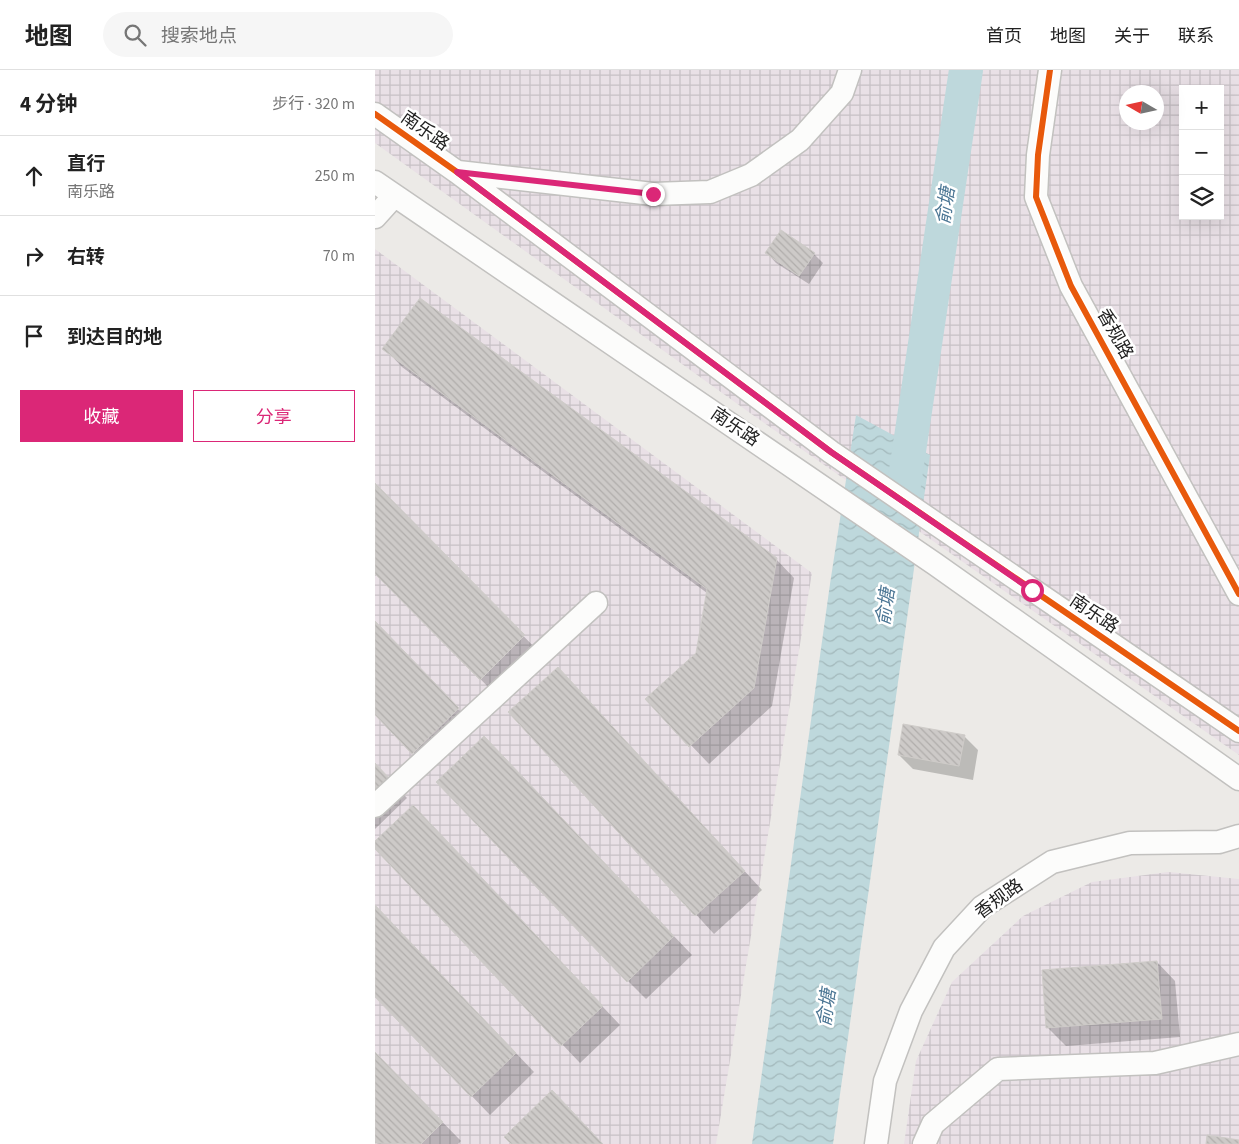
<!DOCTYPE html>
<html lang="zh">
<meta charset="utf-8">
<style>
body{margin:0;font-family:"Source Sans 3","Noto Sans SC",sans-serif;background:#f6f6f6;color:#222}
.controls{position:absolute;right:15px;top:15px;display:grid;overflow:hidden;border-radius:0px;box-shadow:0 5px 20px #0002}
.controls button{width:45px;height:45px;display:grid;place-items:center;padding:0;border:0;border-bottom:1px solid #e0e0e0;background:#fff;color:#222;font:25px sans-serif}
.compass{position:absolute;left:744px;top:15px;width:45px;height:45px;border-radius:50%;background:#fff;box-shadow:0 5px 20px #0002;rotate:279deg}
.stop{position:absolute;width:15px;height:15px;margin:-11px;border:4px solid #db2777;border-radius:50%;background:#fff}
.stop.end{background:#db2777;border-color:#fff;box-shadow:0 1px 5px #0008}
.list{margin:0;padding:0;list-style:none}
h2{display:flex;justify-content:space-between;align-items:center;height:65px;margin:0;padding:0 20px;font-size:21px}
h2 small{font-size:16px;font-weight:400;color:#767676}
.list li{display:grid;grid-template-columns:32px 1fr auto;gap:15px;align-items:center;box-sizing:border-box;height:80px;padding:0 20px;border-top:1px solid #e0e0e0}
.list b{display:block;font-size:19px;white-space:nowrap}
.list p{margin:0;font-size:16px;white-space:nowrap;color:#767676}
.list em{font-size:16px;font-style:normal;color:#767676}
.actions{display:flex;gap:10px;padding:15px 20px}
.actions a{flex:1;padding:11px 0;border:1px solid #db2777;border-radius:0px;text-align:center;font-size:18px;color:#db2777}
.actions .main{background:#db2777;color:#fff}
.icon{flex:none;width:28px;height:28px;fill:none;stroke:currentColor;stroke-width:2;stroke-linecap:round;stroke-linejoin:round}
.map{position:relative;flex:none;width:864px;height:1074px;overflow:hidden}
header{display:flex;align-items:center;gap:30px;box-sizing:border-box;height:70px;padding:0 25px;background:#fff;border-bottom:1px solid #e0e0e0}
header strong{font-size:24px}
nav{display:flex;gap:28px;margin-inline-start:auto;font-size:18px}
.search{width:350px;height:45px;background:#f6f6f6;display:flex;align-items:center;gap:12px;box-sizing:border-box;padding:0 18px;border-radius:28px;color:#767676;font-size:19px}
main{display:flex}
aside{flex:1;background:#fff}
.map>svg:first-child{display:block}
.industrial{fill:url(#industrial-grid);fill-rule:evenodd}
.water{fill:url(#water-waves)}
.shadow{fill:#0003}
.lines{fill:none;stroke-linecap:round;stroke-linejoin:round}
.river{stroke:#bed8dc;stroke-width:34}
.building{fill:url(#building-back-hatch);stroke:#cfccc9}
.minor-casing{stroke:#c2c1bf;stroke-width:25}
.minor{stroke:#fcfcfb;stroke-width:22}
.cycleway-casing{stroke:#fff;stroke-width:9}
.cycleway{stroke:#e8590c;stroke-width:6}
.route{stroke:#db2777;stroke-width:6}
.labels{text-anchor:middle;dominant-baseline:central;stroke-width:5;stroke-linejoin:round;paint-order:stroke}
.street-label{font-size:18px;fill:#1e1e1e;stroke:#fff}
.water-label{font-size:19px;font-style:italic;fill:#4d7795;stroke:#fff}
</style>
<header>
<strong>地图</strong>
<div class="search"><svg class="icon" aria-label="search" viewBox="0 0 24 24"><circle cx="10" cy="10" r="6"/><path d="M15 15l6 6"/></svg>搜索地点</div>
<nav><a>首页</a><a>地图</a><a>关于</a><a>联系</a></nav>
</header>
<main>
<aside>
<h2>4 分钟<small>步行 · 320 m</small></h2>
<ul class="list">
<li><svg class="icon" aria-label="ahead" viewBox="0 0 24 24"><path d="M12 20V5M6 11l6-6 6 6"/></svg><div><b>直行</b><p>南乐路</p></div><em>250 m</em></li>
<li><svg class="icon" aria-label="right" viewBox="0 0 24 24"><path d="M7 20v-9h11M14 6l5 5-5 5"/></svg><div><b>右转</b></div><em>70 m</em></li>
<li><svg class="icon" aria-label="arrive" viewBox="0 0 24 24"><path d="M6 21V4h12l-3 4 3 4H6"/></svg><div><b>到达目的地</b></div></li>
</ul>
<div class="actions"><a class="main">收藏</a><a>分享</a></div>
</aside>
<div class="map">
<svg width="864" height="1074" viewBox="0 0 864 1074">
<defs>
<pattern id="industrial-grid" width="8" height="8" patternUnits="userSpaceOnUse" patternTransform="scale(1.25)"><rect width="8" height="8" fill="#e9e0e6"/><path d="M0 4h8M4 0v8" fill="none" stroke="#c7c0c5"/></pattern>
<pattern id="water-waves" width="16" height="10" patternUnits="userSpaceOnUse" patternTransform="scale(1.25)"><rect width="16" height="10" fill="#bed8dc"/><path d="M0 5q4-4 8 0t8 0" fill="none" stroke="#a3b9bc"/></pattern>
<pattern id="building-back-hatch" width="6" height="6" patternUnits="userSpaceOnUse" patternTransform="scale(1.25)"><rect width="6" height="6" fill="#cdcac8"/><path d="M-1 5l2 2M0 0l6 6M5-1l2 2" fill="none" stroke="#b0adab"/></pattern>
</defs>
<rect width="100%" height="100%" fill="#eceae7"/>
<path class="industrial" d="M 0,0 L 864,0 L 864,685 L 375,343 L 0,73 ZM 808,19 L 845,19 L 845,146 L 808,146 ZM 752,22 L 782,22 L 782,52 L 752,52 Z
M 0,179 L 437,503 L 341,1074 L 0,1074 Z
M 793,802 L 864,809 L 864,1074 L 529,1074 L 541,991 L 577,912 L 648,846 L 717,812 Z"/>
<path class="water" d="M 481,345 L 555,385 L 458,1074 L 377,1074 L 455,514 Z"/>
<path class="shadow" d="M 392,183 L 439,184 L 448,193 L 434,214 L 401,193 Z
M 9,278 L 401,489 L 419,508 L 397,636 L 334,694 L 272,629 L 322,584 L 332,523 L 27,297 Z
M 0,414 L 167,585 L 124,628 L 0,502 Z
M 0,552 L 101,658 L 56,701 L 0,644 Z
M 183,598 L 387,820 L 339,864 L 135,642 Z
M 589,666 L 603,680 L 598,710 L 538,699 L 524,685 Z
M 127,686 L 317,885 L 271,929 L 253,911 Z
M 0,694 L 32,728 L 0,759 Z
M 56,755 L 245,955 L 205,993 L 0,777 L 0,773 Z
M 0,836 L 159,1002 L 115,1045 L 0,925 Z
M 782,892 L 800,911 L 805,967 L 691,976 L 673,958 Z
M 0,983 L 86,1071 L 83,1074 L 3,1074 L 0,1071 Z"/>
<g class="lines">
<path class="river" d="M 528,421 L 591,0"/>
</g>
<path class="building" d="M 406,160 L 440,183 L 424,206 L 390,183 Z
M 45,228 L 402,488 L 379,618 L 314,677 L 270,629 L 321,583 L 332,519 L 7,279 Z
M 0,413 L 150,565 L 105,610 L 0,504 Z
M 0,551 L 84,638 L 37,684 L 0,645 Z
M 183,597 L 370,801 L 320,846 L 133,642 Z
M 528,654 L 590,665 L 584,696 L 523,685 Z
M 109,666 L 299,866 L 252,912 L 61,712 Z
M 0,693 L 15,709 L 0,723 Z
M 38,735 L 228,936 L 186,976 L 0,779 L 0,771 Z
M 0,835 L 141,983 L 96,1027 L 0,927 Z
M 782,891 L 787,949 L 671,958 L 667,900 Z
M 0,982 L 68,1052 L 46,1074 L 0,1073 Z
M 177,1020 L 228,1074 L 136,1074 L 129,1067 Z
M 832,1065 L 864,1070 L 864,1074 L 831,1074 Z"/>
<g class="lines">
<defs>
<path id="minor" d="M 675,0 L 663,85 L 661,127 L 696,216 L 864,524
M 0,44 L 82,102 L 456,382 L 864,661
M 83,102 L 278,124 L 335,122 L 376,105 L 425,70 L 467,23 L 475,0
M 0,112 L 560,494 L 864,709
M 0,147 L 19,126
M 0,736 L 221,533
M 501,1074 L 510,1011 L 536,941 L 569,878 L 607,837 L 677,792 L 755,773 L 844,772 L 864,766
M 549,1074 L 558,1054 L 623,999 L 780,993 L 864,974"/>
</defs>
<use href="#minor" class="minor-casing"/>
<use href="#minor" class="minor"/>
<defs>
<path id="cycleway" d="M 675,0 L 663,85 L 661,127 L 696,216 L 864,524
M 0,44 L 82,102 L 456,382 L 864,661"/>
</defs>
<use href="#cycleway" class="cycleway-casing"/>
<use href="#cycleway" class="cycleway"/>
</g>
<g class="lines">
<path class="route" d="M 278,124 L 82,102 L 456,382 L 657,520"/>
</g>
<g class="labels">
<g class="street-label">
<text transform="translate(50 61) rotate(35)">南乐路</text>
<text transform="translate(740 264) rotate(61)">香规路</text>
<text transform="translate(360 357) rotate(34)">南乐路</text>
<text transform="translate(719 544) rotate(34)">南乐路</text>
<text transform="translate(624 829) rotate(-36)">香规路</text>
</g>
<g class="water-label">
<text transform="translate(571 136) rotate(-82)">俞塘</text>
<text transform="translate(511 537) rotate(-82)">俞塘</text>
<text transform="translate(452 938) rotate(-82)">俞塘</text>
</g>
</g>
</svg>
<div class="controls">
<button>+</button>
<button>−</button>
<button><svg class="icon" aria-label="layers" viewBox="0 0 24 24"><path d="M12 4l9 5-9 5-9-5zM3 14l9 5 9-5"/></svg></button>
</div>
<svg class="compass" viewBox="-18 -18 36 36"><path d="M0-13l5 13h-10z" fill="#e53935"/><path d="M0 13l5-13h-10z" fill="#767676"/></svg>
<div class="stop" style="left:657px;top:520px"></div>
<div class="stop end" style="left:278px;top:124px"></div>
</div>
</main>
